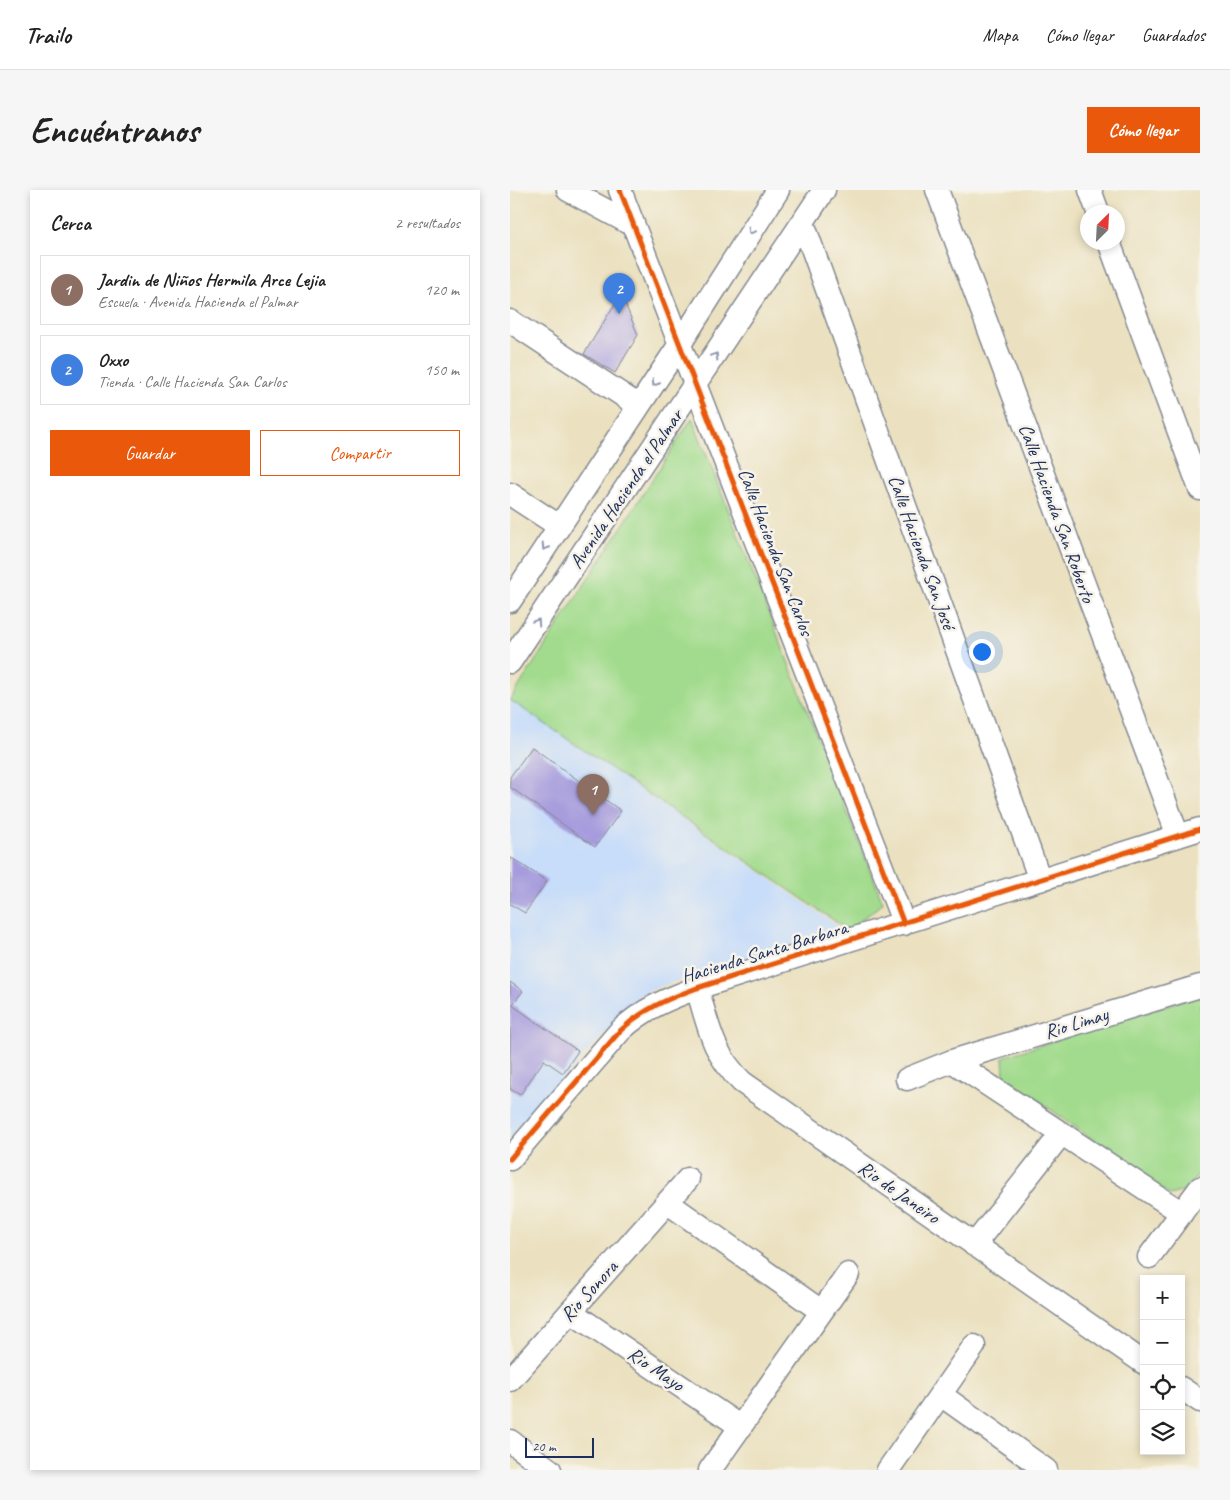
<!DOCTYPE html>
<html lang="es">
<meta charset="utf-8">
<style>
body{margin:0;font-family:Caveat,sans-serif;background:#f6f6f6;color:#222}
.controls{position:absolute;right:15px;bottom:15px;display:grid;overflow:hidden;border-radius:0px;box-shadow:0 2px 8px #0003}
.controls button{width:45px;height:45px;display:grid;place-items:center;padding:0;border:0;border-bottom:1px solid #e0e0e0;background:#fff;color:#222;font:25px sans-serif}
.compass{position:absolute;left:570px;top:15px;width:45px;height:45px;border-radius:50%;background:#fff;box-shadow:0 2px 8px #0003;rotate:24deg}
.scale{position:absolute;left:15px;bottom:12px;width:69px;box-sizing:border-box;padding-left:5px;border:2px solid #1b2f5e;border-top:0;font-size:14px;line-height:18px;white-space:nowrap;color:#1b2f5e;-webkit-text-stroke:4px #f7f3e8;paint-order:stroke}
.you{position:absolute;left:471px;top:461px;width:18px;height:18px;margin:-12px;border:4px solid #fff;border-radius:50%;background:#1a73e8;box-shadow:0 0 0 8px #1a73e833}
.badge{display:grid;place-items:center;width:32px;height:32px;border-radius:50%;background:#ea580c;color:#fff;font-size:16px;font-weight:700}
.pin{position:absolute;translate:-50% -41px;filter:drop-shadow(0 1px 2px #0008)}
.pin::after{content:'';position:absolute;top:26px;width:18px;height:15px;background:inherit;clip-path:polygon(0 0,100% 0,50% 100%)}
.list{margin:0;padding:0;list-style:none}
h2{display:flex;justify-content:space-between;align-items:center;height:65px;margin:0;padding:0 20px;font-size:21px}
h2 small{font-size:16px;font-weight:400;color:#767676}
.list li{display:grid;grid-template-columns:32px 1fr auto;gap:15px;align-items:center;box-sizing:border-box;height:70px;margin:0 10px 10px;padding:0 10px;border:1px solid #e0e0e0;border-radius:0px}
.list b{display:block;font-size:19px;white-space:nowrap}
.list p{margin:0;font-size:16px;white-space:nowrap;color:#767676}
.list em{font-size:16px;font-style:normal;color:#767676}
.actions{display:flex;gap:10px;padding:15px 20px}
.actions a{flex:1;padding:11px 0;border:1px solid #ea580c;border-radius:0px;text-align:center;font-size:18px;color:#ea580c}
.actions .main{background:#ea580c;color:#fff}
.icon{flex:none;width:28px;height:28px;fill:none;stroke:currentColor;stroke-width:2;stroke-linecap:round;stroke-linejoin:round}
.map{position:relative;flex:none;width:690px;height:1280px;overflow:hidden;border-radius:0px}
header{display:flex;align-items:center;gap:30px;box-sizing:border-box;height:70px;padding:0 25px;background:#fff;border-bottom:1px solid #e0e0e0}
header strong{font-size:24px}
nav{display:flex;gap:28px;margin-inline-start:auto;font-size:18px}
.intro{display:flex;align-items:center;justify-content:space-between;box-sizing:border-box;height:120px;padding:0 30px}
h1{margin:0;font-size:35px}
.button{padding:12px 22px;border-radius:0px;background:#ea580c;color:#fff;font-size:18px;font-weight:700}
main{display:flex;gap:30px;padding:0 30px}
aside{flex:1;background:#fff;border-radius:0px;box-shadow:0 2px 8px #0003}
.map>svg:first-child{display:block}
.built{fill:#c8ddf9}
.green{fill:#a2db8d;stroke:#5e8576}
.building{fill:#a69bdd}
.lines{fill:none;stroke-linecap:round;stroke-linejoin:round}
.minor-casing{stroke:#83888f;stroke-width:25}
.minor{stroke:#fff;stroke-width:22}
.cycleway-casing{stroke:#f7f3e8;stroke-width:8}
.cycleway{stroke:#e8590c;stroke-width:5}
.oneway{stroke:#8d97ae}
.labels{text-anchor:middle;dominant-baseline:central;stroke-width:5;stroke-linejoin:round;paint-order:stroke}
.street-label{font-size:20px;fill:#1b2f5e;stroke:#f7f3e8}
</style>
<header>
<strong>Trailo</strong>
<nav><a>Mapa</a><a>Cómo llegar</a><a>Guardados</a></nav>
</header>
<div class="intro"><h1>Encuéntranos</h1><a class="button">Cómo llegar</a></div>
<main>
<aside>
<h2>Cerca<small>2 resultados</small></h2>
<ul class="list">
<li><span class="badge" style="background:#8d6e63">1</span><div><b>Jardin de Niños Hermila Arce Lejia</b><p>Escuela · Avenida Hacienda el Palmar</p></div><em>120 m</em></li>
<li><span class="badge" style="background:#3f7fe0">2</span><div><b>Oxxo</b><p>Tienda · Calle Hacienda San Carlos</p></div><em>150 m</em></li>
</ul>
<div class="actions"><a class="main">Guardar</a><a>Compartir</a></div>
</aside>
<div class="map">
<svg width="690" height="1280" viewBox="0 0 690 1280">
<rect width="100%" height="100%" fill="#f7f3e8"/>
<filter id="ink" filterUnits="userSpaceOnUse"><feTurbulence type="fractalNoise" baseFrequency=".02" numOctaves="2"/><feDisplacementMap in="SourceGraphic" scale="10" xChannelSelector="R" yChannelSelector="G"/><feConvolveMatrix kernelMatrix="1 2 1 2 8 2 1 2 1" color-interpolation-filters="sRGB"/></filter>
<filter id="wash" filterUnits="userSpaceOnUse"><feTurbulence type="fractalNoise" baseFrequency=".0096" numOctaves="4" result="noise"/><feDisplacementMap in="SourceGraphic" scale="20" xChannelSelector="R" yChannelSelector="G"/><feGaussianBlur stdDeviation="1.12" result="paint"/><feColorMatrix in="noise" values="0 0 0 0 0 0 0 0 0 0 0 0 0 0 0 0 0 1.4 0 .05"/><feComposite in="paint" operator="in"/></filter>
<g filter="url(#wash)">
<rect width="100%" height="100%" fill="#ebe1c0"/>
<path class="built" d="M 0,510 L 334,740 L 148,797 L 127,807 L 0,948 Z"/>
<path class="green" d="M 182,228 L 373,713 L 338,740 L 0,510 Z
M 690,805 L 690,981 L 677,1000 L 660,1005 L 494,886 L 493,867 Z"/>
<g id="blocks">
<path class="building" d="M 111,104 L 128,145 L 105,183 L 74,164 Z
M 22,557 L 111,621 L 85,657 L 0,597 L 0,587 Z
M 0,667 L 37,691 L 15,723 L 0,714 Z
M 0,792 L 13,801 L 2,815 L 68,861 L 53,883 L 34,870 L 10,905 L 0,899 Z"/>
</g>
</g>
<g filter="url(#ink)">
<use href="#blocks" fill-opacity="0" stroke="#83888f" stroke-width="1"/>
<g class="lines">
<defs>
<path id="minor" d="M 58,0 L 123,35
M 110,0 L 394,734
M 427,0 L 668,646
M 580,0 L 588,22
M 293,33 L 530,690
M 599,52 L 690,299
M 0,131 L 129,216
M 0,304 L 49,336
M 0,411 L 170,154 L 268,0
M 0,472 L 314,0
M 187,798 C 199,837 202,863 232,892 L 634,1173
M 442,871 L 672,1023
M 397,889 L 442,871 L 690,796
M 0,969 L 110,841 C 133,819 157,809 187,798 L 690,639
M 158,1013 L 311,1121
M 464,1055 L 552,943
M 639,1067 L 690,998
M 61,1122 L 231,1237
M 0,1190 L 178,989
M 671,1198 L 690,1211
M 431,1205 L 536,1280
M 0,1251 L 40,1280
M 200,1280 L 338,1084
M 378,1280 L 464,1156"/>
</defs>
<use href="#minor" class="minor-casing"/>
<use href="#minor" class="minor"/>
<defs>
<path id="cycleway" d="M 110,0 L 394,734
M 0,969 L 110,841 C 133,819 157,809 187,798 L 690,639"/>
</defs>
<use href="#cycleway" class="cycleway-casing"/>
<use href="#cycleway" class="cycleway"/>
</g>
<defs><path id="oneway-chevron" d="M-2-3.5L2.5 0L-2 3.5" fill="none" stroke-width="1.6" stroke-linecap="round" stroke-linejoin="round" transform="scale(1.25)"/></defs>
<g class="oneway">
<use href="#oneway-chevron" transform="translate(241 41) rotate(122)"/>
<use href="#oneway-chevron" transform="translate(205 166) rotate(-57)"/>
<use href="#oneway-chevron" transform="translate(145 193) rotate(123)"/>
<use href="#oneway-chevron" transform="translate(35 357) rotate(123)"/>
<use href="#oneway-chevron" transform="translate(27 432) rotate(-56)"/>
</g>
</g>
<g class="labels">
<g class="street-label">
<text transform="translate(116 299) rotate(-56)">Avenida Hacienda el Palmar</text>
<text transform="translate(547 323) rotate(70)">Calle Hacienda San Roberto</text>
<text transform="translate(266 362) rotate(69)">Calle Hacienda San Carlos</text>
<text transform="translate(412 362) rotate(70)">Calle Hacienda San José</text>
<text transform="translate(254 762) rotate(-17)">Hacienda Santa Barbara</text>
<text transform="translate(566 833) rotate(-17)">Rio Limay</text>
<text transform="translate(389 1002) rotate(35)">Rio de Janeiro</text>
<text transform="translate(79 1101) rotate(-48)">Rio Sonora</text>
<text transform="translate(146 1179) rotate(34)">Rio Mayo</text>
</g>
</g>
</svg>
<div class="controls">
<button>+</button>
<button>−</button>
<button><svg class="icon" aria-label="locate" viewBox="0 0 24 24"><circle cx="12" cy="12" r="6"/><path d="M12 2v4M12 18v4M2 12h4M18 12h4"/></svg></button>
<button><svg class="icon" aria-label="layers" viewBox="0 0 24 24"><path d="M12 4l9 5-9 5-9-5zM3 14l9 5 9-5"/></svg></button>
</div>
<svg class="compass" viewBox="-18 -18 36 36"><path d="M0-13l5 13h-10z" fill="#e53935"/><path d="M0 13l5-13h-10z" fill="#767676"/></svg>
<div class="scale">20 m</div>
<div class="you"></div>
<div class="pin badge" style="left:83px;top:625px;background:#8d6e63">1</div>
<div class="pin badge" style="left:109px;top:124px;background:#3f7fe0">2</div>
</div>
</main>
